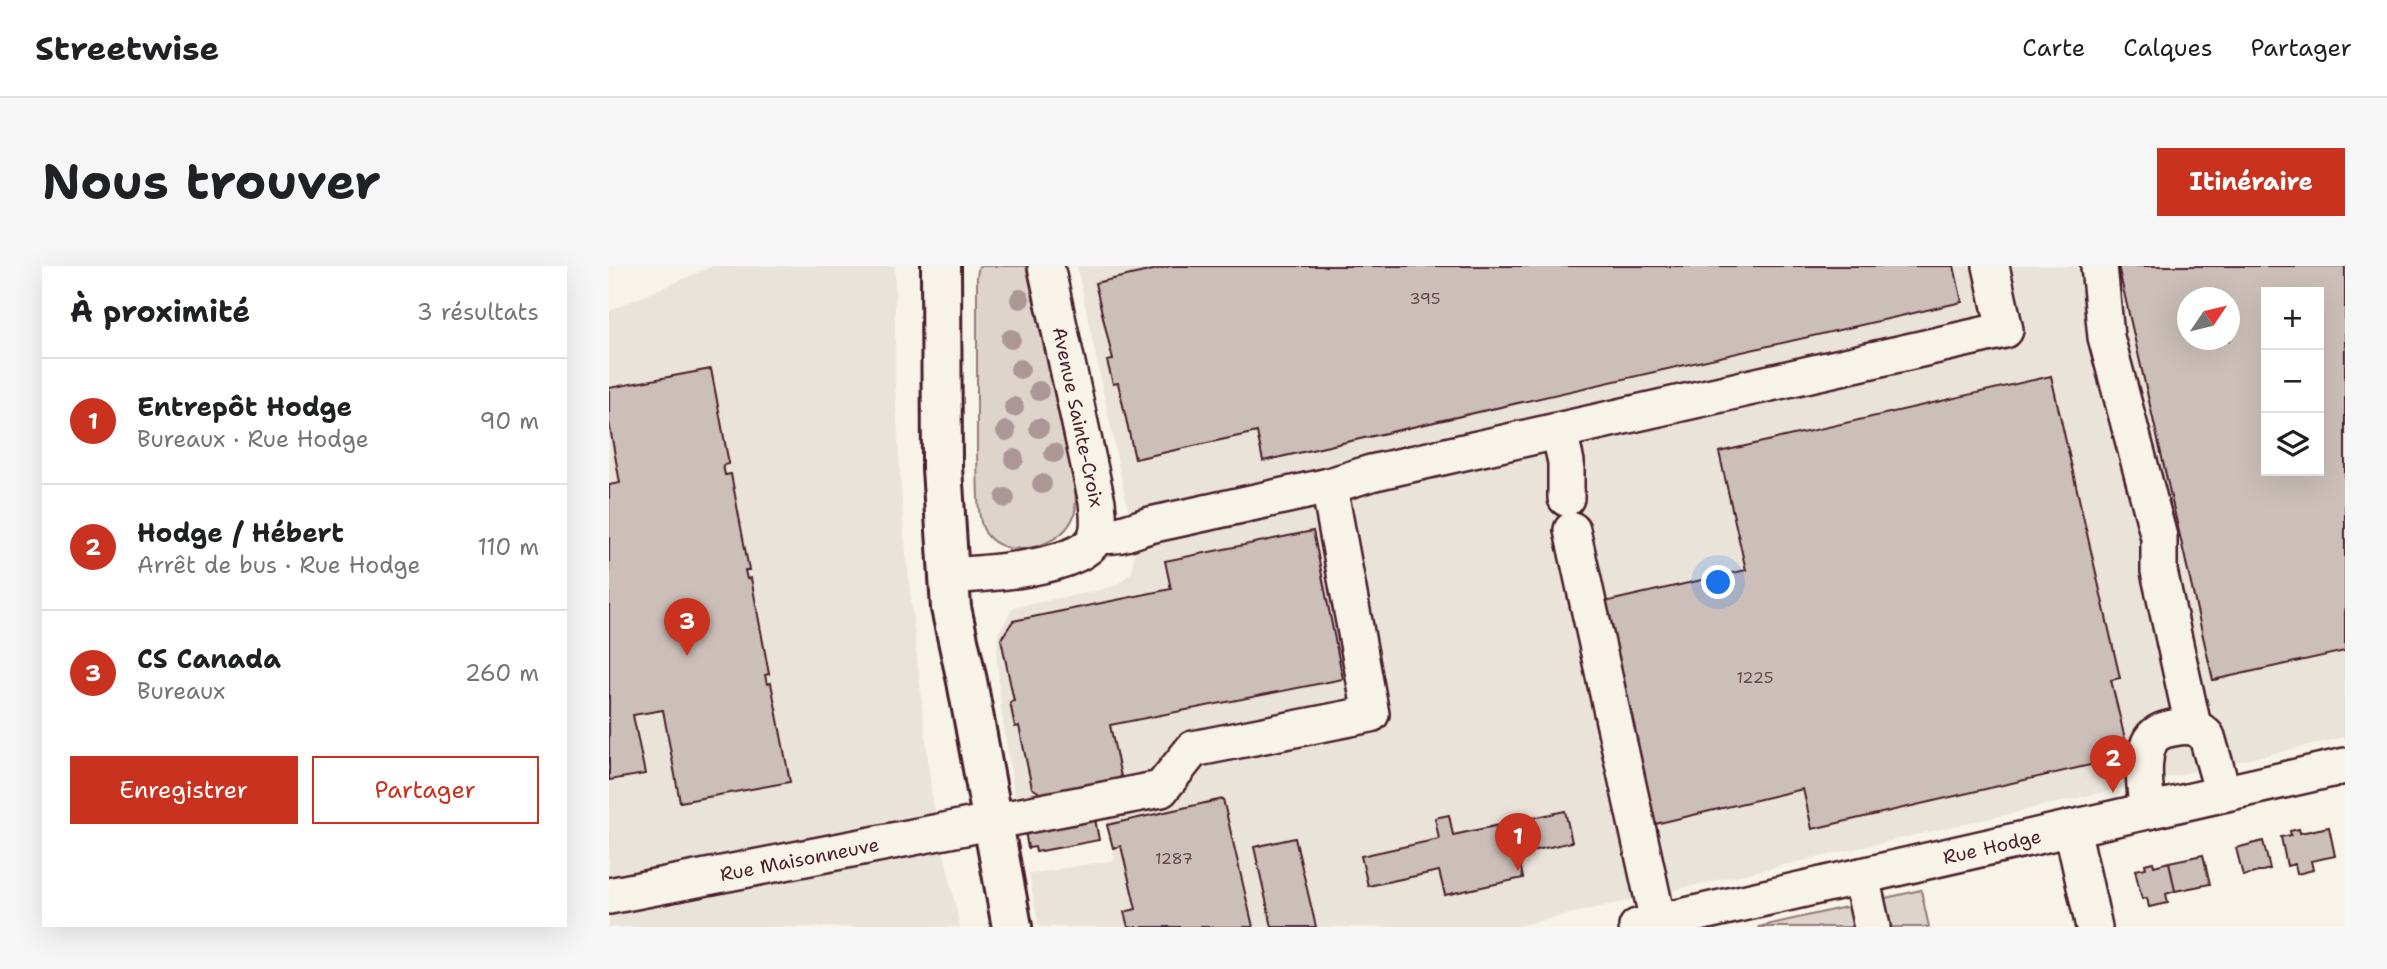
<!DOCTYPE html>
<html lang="fr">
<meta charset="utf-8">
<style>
body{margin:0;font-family:"Shantell Sans",sans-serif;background:#f6f6f6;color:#202124}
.controls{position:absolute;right:21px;top:21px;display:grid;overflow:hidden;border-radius:0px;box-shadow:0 7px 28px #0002}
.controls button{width:63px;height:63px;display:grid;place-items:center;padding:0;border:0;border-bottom:2px solid #e0e0e0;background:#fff;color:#202124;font:35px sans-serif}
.compass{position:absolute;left:1568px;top:21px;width:63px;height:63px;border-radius:50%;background:#fff;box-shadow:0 7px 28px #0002;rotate:55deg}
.you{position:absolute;left:1110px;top:317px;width:24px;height:24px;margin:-18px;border:5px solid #fff;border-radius:50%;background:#1a73e8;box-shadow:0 0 0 10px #1a73e833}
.badge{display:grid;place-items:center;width:46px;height:46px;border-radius:50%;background:#c8321e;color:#fff;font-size:23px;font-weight:700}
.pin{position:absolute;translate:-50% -58px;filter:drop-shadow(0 2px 4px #0008)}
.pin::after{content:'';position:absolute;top:37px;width:24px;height:21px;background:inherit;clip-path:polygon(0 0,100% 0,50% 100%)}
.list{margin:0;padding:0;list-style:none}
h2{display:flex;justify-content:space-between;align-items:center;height:91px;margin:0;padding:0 28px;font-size:30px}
h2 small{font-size:23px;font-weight:400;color:#757577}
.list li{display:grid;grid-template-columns:46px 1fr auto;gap:21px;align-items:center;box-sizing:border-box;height:126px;padding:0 28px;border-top:2px solid #e0e0e0}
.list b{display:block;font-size:26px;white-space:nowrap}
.list p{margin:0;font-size:23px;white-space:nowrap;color:#757577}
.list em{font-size:23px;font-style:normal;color:#757577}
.actions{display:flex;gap:14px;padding:21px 28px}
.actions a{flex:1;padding:16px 0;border:2px solid #c8321e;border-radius:0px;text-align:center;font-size:24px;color:#c8321e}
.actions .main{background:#c8321e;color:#fff}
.icon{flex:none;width:38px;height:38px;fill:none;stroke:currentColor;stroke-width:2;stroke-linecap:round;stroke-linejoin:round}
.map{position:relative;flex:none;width:1736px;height:661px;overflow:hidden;border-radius:0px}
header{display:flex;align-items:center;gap:42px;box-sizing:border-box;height:98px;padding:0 35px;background:#fff;border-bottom:2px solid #e0e0e0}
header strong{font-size:33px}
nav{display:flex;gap:38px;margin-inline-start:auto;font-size:24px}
.intro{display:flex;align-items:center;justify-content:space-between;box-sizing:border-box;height:168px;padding:0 42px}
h1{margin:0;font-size:49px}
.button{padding:18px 32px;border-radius:0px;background:#c8321e;color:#fff;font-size:24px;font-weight:700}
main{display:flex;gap:42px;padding:0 42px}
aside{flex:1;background:#fff;border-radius:0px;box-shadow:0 7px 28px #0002}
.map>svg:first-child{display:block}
.built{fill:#eae3da;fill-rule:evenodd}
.green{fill:#ded4cc;stroke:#947a7c;stroke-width:2}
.building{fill:#ccbfb9;stroke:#4a1f2b;stroke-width:2;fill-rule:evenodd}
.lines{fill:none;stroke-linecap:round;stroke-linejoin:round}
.minor-casing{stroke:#4a1f2b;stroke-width:40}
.major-casing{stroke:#4a1f2b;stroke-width:44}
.minor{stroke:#f7f3e8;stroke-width:35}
.major{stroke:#f7f3e8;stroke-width:38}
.tree{fill:#ac9796}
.labels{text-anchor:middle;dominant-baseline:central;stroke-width:6;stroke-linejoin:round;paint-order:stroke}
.number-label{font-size:16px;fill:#6a474e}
.street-label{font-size:19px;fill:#4a1f2b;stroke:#f7f3e8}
</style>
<header>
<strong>Streetwise</strong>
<nav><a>Carte</a><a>Calques</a><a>Partager</a></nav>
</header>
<div class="intro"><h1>Nous trouver</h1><a class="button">Itinéraire</a></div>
<main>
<aside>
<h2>À proximité<small>3 résultats</small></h2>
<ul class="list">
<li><span class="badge">1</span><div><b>Entrepôt Hodge</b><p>Bureaux · Rue Hodge</p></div><em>90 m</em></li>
<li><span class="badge">2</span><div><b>Hodge / Hébert</b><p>Arrêt de bus · Rue Hodge</p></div><em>110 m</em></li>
<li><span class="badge">3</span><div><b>CS Canada</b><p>Bureaux</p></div><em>260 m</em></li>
</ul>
<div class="actions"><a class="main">Enregistrer</a><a>Partager</a></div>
</aside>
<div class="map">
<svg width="1736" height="661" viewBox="0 0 1736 661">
<rect width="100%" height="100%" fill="#f7f3e8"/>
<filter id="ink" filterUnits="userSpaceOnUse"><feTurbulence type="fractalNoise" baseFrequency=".0143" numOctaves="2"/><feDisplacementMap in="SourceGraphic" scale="14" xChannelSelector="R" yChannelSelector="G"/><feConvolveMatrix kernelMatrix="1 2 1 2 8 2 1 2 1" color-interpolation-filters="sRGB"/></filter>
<g filter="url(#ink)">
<path class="built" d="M 104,0 L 286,0 L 286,124 L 295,268 L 323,532 L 351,661 L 0,661 L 0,45 Z
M 468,0 L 1736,0 L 1736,471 L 904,661 L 430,661 L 420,608 L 506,594 L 496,545 L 410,561 L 392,442 L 388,394 L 389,367 L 405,341 L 488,325 L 508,319 L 523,306 L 526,277 ZM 1657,26 L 1710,26 L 1710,205 L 1657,205 ZM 1578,32 L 1620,32 L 1620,74 L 1578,74 Z"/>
<path class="green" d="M 370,0 L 417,0 L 466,223 C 467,233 468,245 463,254 C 449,284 388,296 374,262 C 367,247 369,205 368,187 C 368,128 368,69 368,10 Z
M 1312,624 L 1320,661 L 1149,661 Z"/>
<path class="building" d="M 562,0 L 1345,0 L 1353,36 L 654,195 L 648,166 L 526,193 L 509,117 L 504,118 L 498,95 L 504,94 L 486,17 Z
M 1509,0 L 1736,0 L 1736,385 L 1604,414 ZM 1657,26 L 1710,26 L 1710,205 L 1657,205 ZM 1578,32 L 1620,32 L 1620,74 L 1578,74 Z
M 102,103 L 120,198 L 114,199 L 116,209 L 122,208 L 140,304 L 136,304 L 137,309 L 138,313 L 142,312 L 160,408 L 156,409 L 158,418 L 162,417 L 181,516 L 71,536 L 54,444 L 24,449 L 36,508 L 0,514 L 0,219 L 11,217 L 0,156 L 0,122 Z
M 1442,110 L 1511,412 L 1502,414 L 1520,490 L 1203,563 L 1194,523 L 1042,559 L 991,337 L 1137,304 L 1110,186 Z
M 704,265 L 734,413 L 501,459 L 514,520 L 442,534 L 423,522 L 410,460 L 406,461 L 401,436 L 405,435 L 392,373 L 404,355 L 562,323 L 556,295 Z
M 614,533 L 644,661 L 519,661 L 515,646 L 527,643 L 512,580 L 504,582 L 498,559 Z
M 956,545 L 963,576 L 909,588 L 914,612 L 836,629 L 830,605 L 759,620 L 752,590 L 830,573 L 826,552 L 840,549 L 844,569 Z
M 486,553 L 490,574 L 427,586 L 426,581 L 419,582 L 416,565 Z
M 1720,561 L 1726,590 L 1702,595 L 1704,604 L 1688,608 L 1686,598 L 1678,600 L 1672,571 L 1682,569 L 1681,565 L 1690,563 L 1691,567 Z
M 686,572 L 707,661 L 663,661 L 645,581 Z
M 1654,575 L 1661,603 L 1634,610 L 1627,582 Z
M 1594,589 L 1601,618 L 1566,625 L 1560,596 Z
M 1544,596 L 1545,600 L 1560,596 L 1566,625 L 1557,628 L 1559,637 L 1540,641 L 1538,632 L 1533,633 L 1526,604 L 1537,602 L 1536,598 Z"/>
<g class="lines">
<defs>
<g id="minor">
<path d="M 1490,0 L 1497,71 L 1550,271 L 1550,305 L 1584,460"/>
<path d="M 950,165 L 957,196 L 957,232"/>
<path d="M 720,220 L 762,207 L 1396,64 L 1382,0"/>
<path d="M 963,264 L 1049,656"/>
<path d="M 339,310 C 372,308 468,303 485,274 C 492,263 489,248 488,236 L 437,0"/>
<path d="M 1539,545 C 1536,526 1529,478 1549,467 C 1555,463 1563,462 1570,461 C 1582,459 1590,462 1598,471 L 1614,527"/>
<path d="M 1463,562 L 1485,661"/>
<path d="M 1252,610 L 1263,661"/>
<path id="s1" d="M 0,630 L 552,523 L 584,483 L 762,448 L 720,220 L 541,259 C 523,264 508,273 488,268"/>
<path id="s2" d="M 1028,661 L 1736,500"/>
</g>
<path id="major" d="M 332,0 L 333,202 L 342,342 L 358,415 L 403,661"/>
</defs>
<use href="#minor" class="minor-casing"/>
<use href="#major" class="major-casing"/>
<use href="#minor" class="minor"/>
<use href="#major" class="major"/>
</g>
<g class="tree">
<circle cx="411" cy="33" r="10"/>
<circle cx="402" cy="73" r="10"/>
<circle cx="411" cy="103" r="10"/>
<circle cx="430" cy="125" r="10"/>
<circle cx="405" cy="141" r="10"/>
<circle cx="430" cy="162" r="10"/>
<circle cx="397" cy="165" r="10"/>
<circle cx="445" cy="187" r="10"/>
<circle cx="405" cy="193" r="10"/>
<circle cx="433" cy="218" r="10"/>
<circle cx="396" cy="232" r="10"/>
</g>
</g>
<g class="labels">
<g class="number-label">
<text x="816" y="32">395</text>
<text x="1146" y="411">1225</text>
<text x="565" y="592">1287</text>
</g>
<g class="street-label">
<text transform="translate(469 151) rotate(78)">Avenue Sainte-Croix</text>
<text stroke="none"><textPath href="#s2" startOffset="364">Rue Hodge</textPath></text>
<text stroke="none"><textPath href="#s1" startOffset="194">Rue Maisonneuve</textPath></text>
</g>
</g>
</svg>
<div class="controls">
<button>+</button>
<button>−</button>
<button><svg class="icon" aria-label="layers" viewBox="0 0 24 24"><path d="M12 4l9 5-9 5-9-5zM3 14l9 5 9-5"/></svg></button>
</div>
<svg class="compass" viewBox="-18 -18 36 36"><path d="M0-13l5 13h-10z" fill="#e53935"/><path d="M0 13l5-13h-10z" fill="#757577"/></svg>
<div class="you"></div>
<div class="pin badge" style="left:909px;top:605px">1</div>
<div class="pin badge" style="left:1504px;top:527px">2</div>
<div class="pin badge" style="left:78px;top:390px">3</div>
</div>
</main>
